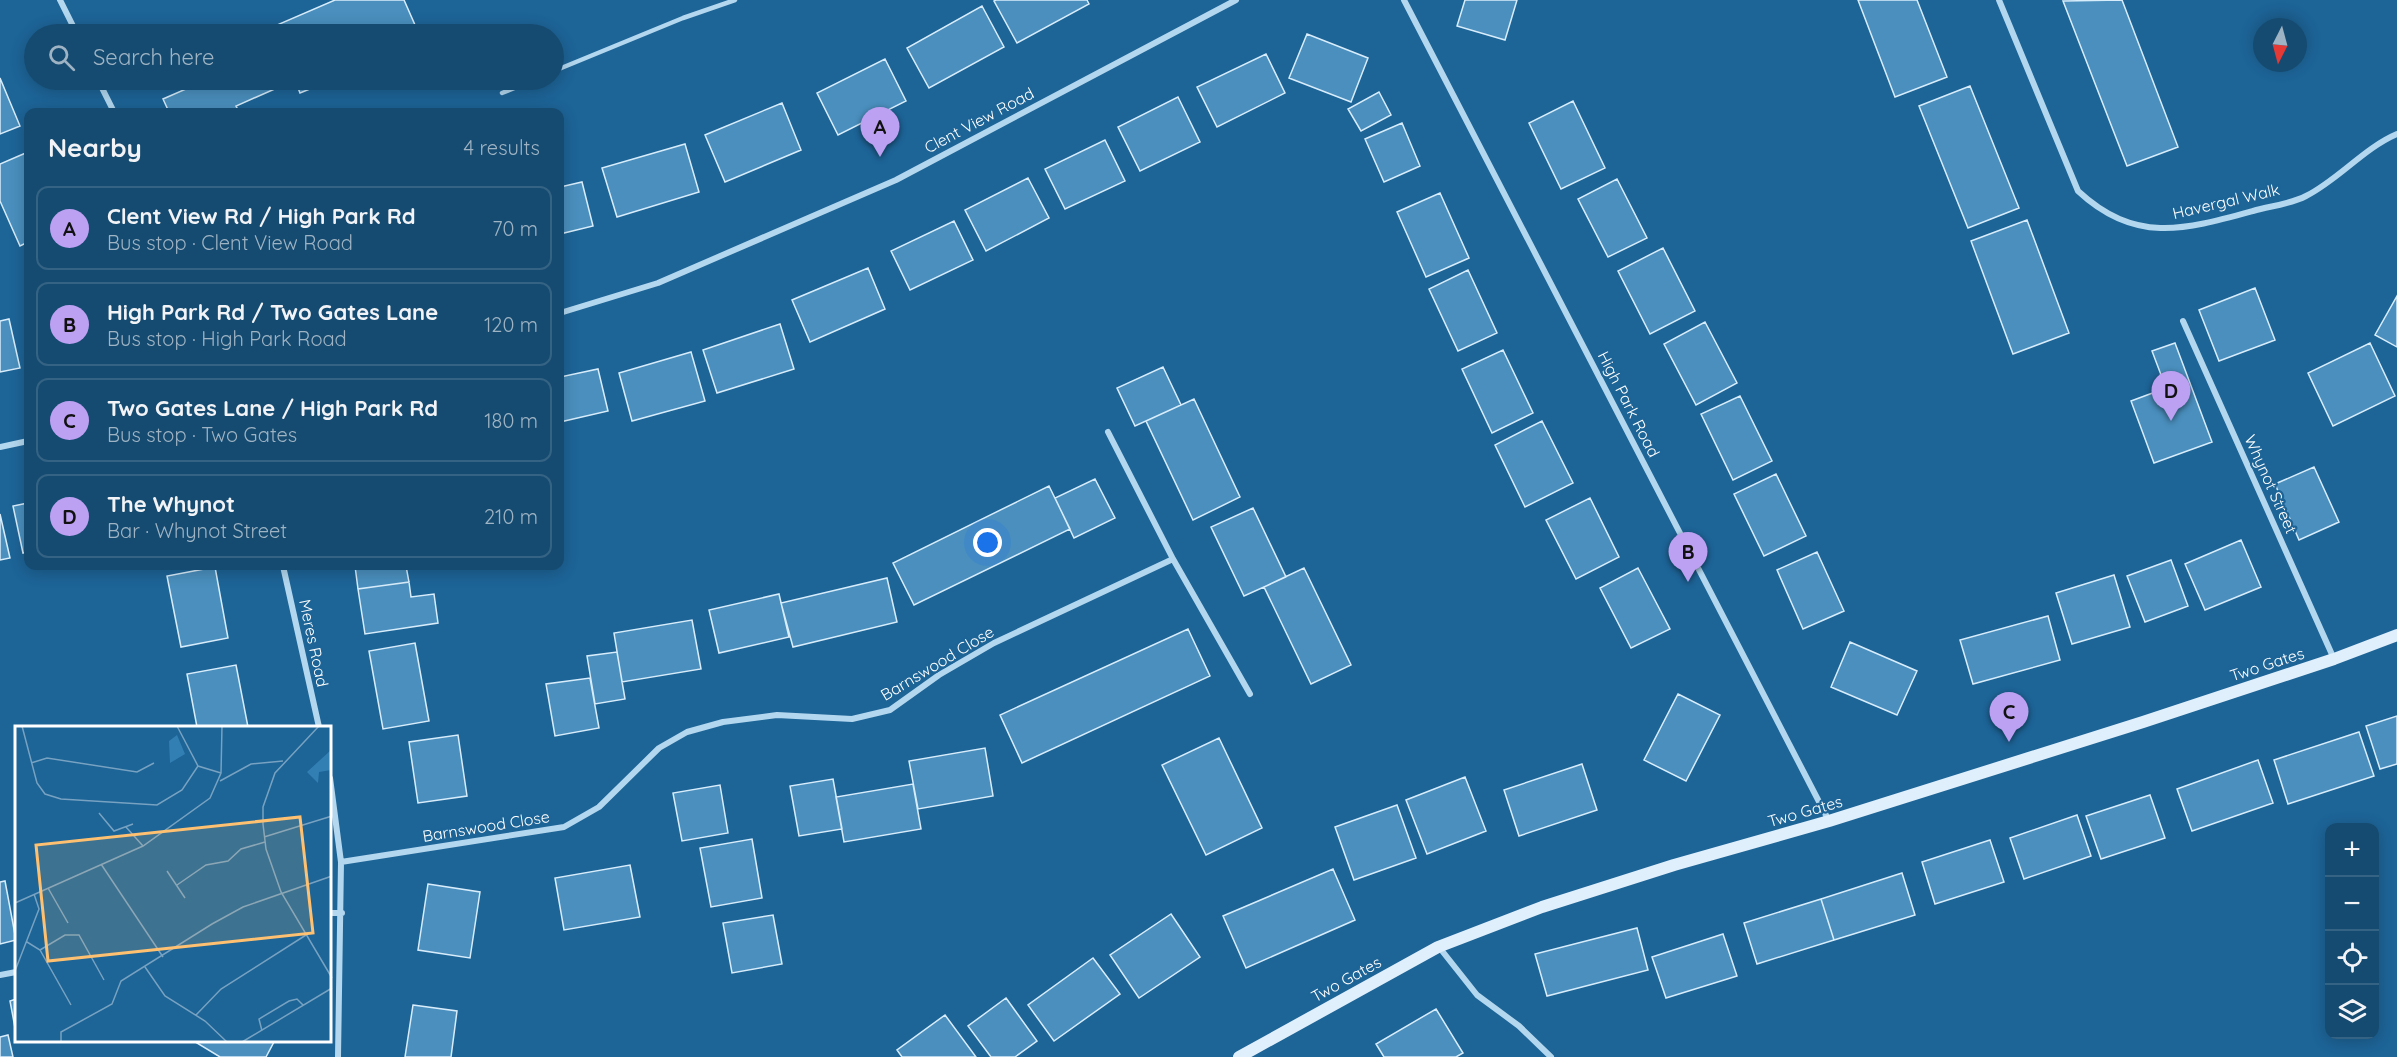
<!DOCTYPE html>
<meta charset="utf-8">
<style>
body{margin:0;font-family:Quicksand,sans-serif;background:#1f5276;color:#f1f3f6}
.controls{position:absolute;right:18px;bottom:18px;display:grid;overflow:hidden;border-radius:12px;box-shadow:0 3px 15px #0003}
.controls button{width:54px;height:54px;display:grid;place-items:center;padding:0;border:0;border-bottom:2px solid #356384;background:#164b71;color:#f1f3f6;font:30px sans-serif}
.compass{position:absolute;left:2253px;top:18px;width:54px;height:54px;border-radius:50%;background:#164b71;box-shadow:0 3px 15px #0003;rotate:186deg}
.you{position:absolute;left:988px;top:543px;width:21px;height:21px;margin:-15px;border:4px solid #fff;border-radius:50%;background:#1a73e8;box-shadow:0 0 0 9px #1a73e833}
.badge{display:grid;place-items:center;width:39px;height:39px;border-radius:50%;background:#bca0f2;color:#111;font-size:20px;font-weight:700}
.pin{position:absolute;translate:-50% -50px;filter:drop-shadow(0 2px 3px #0008)}
.pin::after{content:'';position:absolute;top:32px;width:21px;height:18px;background:inherit;clip-path:polygon(0 0,100% 0,50% 100%)}
.list{margin:0;padding:0;list-style:none}
h2{display:flex;justify-content:space-between;align-items:center;height:78px;margin:0;padding:0 24px;font-size:26px}
h2 small{font-size:20px;font-weight:400;color:#9eb3c3}
.list li{display:grid;grid-template-columns:39px 1fr auto;gap:18px;align-items:center;box-sizing:border-box;height:84px;margin:0 12px 12px;padding:0 12px;border:2px solid #356384;border-radius:12px}
.list b{display:block;font-size:22px;white-space:nowrap}
.list p{margin:0;font-size:20px;white-space:nowrap;color:#9eb3c3}
.list em{font-size:20px;font-style:normal;color:#9eb3c3}
.icon{flex:none;width:33px;height:33px;fill:none;stroke:currentColor;stroke-width:2;stroke-linecap:round;stroke-linejoin:round}
.map{position:relative;flex:none;width:2397px;height:1057px;overflow:hidden}
.search{position:absolute;background:#164b71;box-shadow:0 3px 15px #0003;left:24px;top:24px;width:540px;height:66px;display:flex;align-items:center;gap:15px;box-sizing:border-box;padding:0 21px;border-radius:33px;color:#9eb3c3;font-size:22px}
.panel{position:absolute;background:#164b71;box-shadow:0 3px 15px #0003;left:24px;top:108px;width:540px;height:462px;border-radius:12px}
.map>svg:first-child{display:block}
.building{fill:#4a8fbe;stroke:#d8edfb;stroke-width:1.5}
.lines{fill:none;stroke-linecap:round;stroke-linejoin:round}
.lane{stroke:#b2d7ef;stroke-width:4.5}
.street{stroke:#b2d7ef;stroke-width:6}
.secondary{stroke:#dfeffb;stroke-width:12}
.labels{text-anchor:middle;dominant-baseline:central;stroke-width:4.5;stroke-linejoin:round;paint-order:stroke}
.street-label{font-size:16px;fill:#fff;stroke:#1d6497}
.inset-road{fill:none;stroke:#77a2c1;stroke-width:1.5}
.view{fill:#fec071;fill-opacity:0.15;stroke:#fec071;stroke-width:3}
.inset-edge{fill:none;stroke:#fff;stroke-width:3}
</style>
<div class="map">
<svg width="2397" height="1057" viewBox="0 0 2397 1057">
<rect width="100%" height="100%" fill="#1d6497"/>
<path class="building" d="M 335,0 L 404,0 L 419,34 L 273,34 L 270,28 Z
M 996,0 L 1087,0 L 1089,4 L 1017,43 L 994,1 Z
M 1465,0 L 1517,0 L 1505,40 L 1457,26 Z
M 1858,0 L 1917,0 L 1947,77 L 1895,97 Z
M 2122,0 L 2178,147 L 2127,166 L 2063,1 Z
M 982,6 L 1004,47 L 929,88 L 907,48 Z
M 1307,34 L 1368,58 L 1351,102 L 1289,78 Z
M 1266,54 L 1285,93 L 1217,127 L 1197,87 Z
M 885,59 L 906,101 L 838,135 L 817,93 Z
M 0,78 L 20,126 L 0,134 Z
M 190,80 L 332,80 L 300,93 L 295,80 L 236,106 L 239,112 L 169,112 L 163,99 L 193,86 Z
M 1970,86 L 2019,208 L 1968,228 L 1919,106 Z
M 1379,92 L 1391,115 L 1361,131 L 1348,109 Z
M 1178,97 L 1200,142 L 1140,171 L 1118,127 Z
M 1573,101 L 1605,168 L 1561,189 L 1529,123 Z
M 782,103 L 801,150 L 725,182 L 705,135 Z
M 1402,123 L 1420,166 L 1384,182 L 1365,139 Z
M 1105,140 L 1125,181 L 1065,209 L 1045,169 Z
M 685,144 L 699,192 L 617,217 L 602,168 Z
M 28,152 L 28,242 L 20,246 L 0,201 L 0,164 Z
M 1028,178 L 1049,218 L 986,251 L 965,210 Z
M 1617,179 L 1647,238 L 1608,257 L 1578,199 Z
M 582,182 L 593,226 L 560,234 L 560,187 Z
M 1440,193 L 1469,258 L 1426,277 L 1397,212 Z
M 2027,220 L 2069,333 L 2013,354 L 1971,241 Z
M 954,221 L 973,260 L 910,290 L 891,251 Z
M 1663,248 L 1695,311 L 1650,334 L 1618,271 Z
M 868,268 L 885,309 L 810,342 L 792,300 Z
M 1468,270 L 1497,333 L 1458,351 L 1429,289 Z
M 2255,288 L 2275,340 L 2219,361 L 2199,310 Z
M 2397,296 L 2397,347 L 2375,335 Z
M 9,319 L 20,368 L 0,372 L 0,321 Z
M 1705,322 L 1737,383 L 1696,405 L 1664,344 Z
M 780,324 L 794,369 L 717,393 L 703,350 Z
M 2175,343 L 2212,442 L 2154,463 L 2131,401 L 2166,388 L 2152,351 Z
M 2370,343 L 2395,396 L 2333,426 L 2308,373 Z
M 1503,350 L 1533,413 L 1492,433 L 1462,369 Z
M 691,352 L 705,401 L 632,421 L 619,373 Z
M 1163,367 L 1181,405 L 1135,426 L 1117,388 Z
M 598,369 L 608,411 L 560,422 L 560,377 Z
M 1740,396 L 1772,461 L 1733,480 L 1701,414 Z
M 1194,399 L 1240,497 L 1193,520 L 1146,421 Z
M 1542,421 L 1573,483 L 1525,507 L 1495,445 Z
M 2314,467 L 2339,522 L 2299,540 L 2275,484 Z
M 1776,474 L 1806,536 L 1764,556 L 1734,494 Z
M 1095,479 L 1115,518 L 1074,538 L 1055,498 Z
M 1049,486 L 1070,529 L 914,605 L 893,563 Z
M 1590,498 L 1619,557 L 1576,579 L 1546,520 Z
M 28,503 L 28,552 L 23,553 L 13,506 Z
M 1253,508 L 1286,577 L 1244,596 L 1211,527 Z
M 0,514 L 10,558 L 0,560 Z
M 2241,540 L 2261,587 L 2205,610 L 2185,564 Z
M 1817,552 L 1844,611 L 1803,629 L 1777,570 Z
M 2171,560 L 2188,606 L 2145,622 L 2127,576 Z
M 355,566 L 406,566 L 409,582 L 358,589 Z
M 215,567 L 228,638 L 181,647 L 167,576 Z
M 1304,568 L 1351,665 L 1311,684 L 1264,587 Z
M 1638,568 L 1670,629 L 1631,648 L 1600,588 Z
M 2114,575 L 2130,627 L 2072,644 L 2056,593 Z
M 887,578 L 897,622 L 793,647 L 781,603 Z
M 409,582 L 411,597 L 434,594 L 438,623 L 365,634 L 358,589 Z
M 779,594 L 789,637 L 719,653 L 709,610 Z
M 2048,616 L 2060,660 L 1973,684 L 1960,640 Z
M 692,620 L 701,669 L 622,682 L 614,633 Z
M 1188,629 L 1210,676 L 1022,763 L 1000,715 Z
M 1850,642 L 1917,671 L 1897,715 L 1831,687 Z
M 415,643 L 429,721 L 383,729 L 369,651 Z
M 617,652 L 625,699 L 595,704 L 587,656 Z
M 236,665 L 248,727 L 197,727 L 187,674 Z
M 590,678 L 599,728 L 555,736 L 546,684 Z
M 1678,694 L 1720,715 L 1686,781 L 1644,760 Z
M 2397,716 L 2397,764 L 2380,769 L 2366,726 Z
M 2359,732 L 2374,776 L 2288,804 L 2274,760 Z
M 458,735 L 467,796 L 418,803 L 409,742 Z
M 1219,738 L 1262,828 L 1206,855 L 1162,765 Z
M 985,748 L 993,796 L 918,809 L 909,761 Z
M 2258,760 L 2273,803 L 2192,831 L 2177,789 Z
M 1582,764 L 1597,810 L 1519,836 L 1504,790 Z
M 1465,777 L 1486,831 L 1427,854 L 1406,800 Z
M 833,779 L 842,829 L 799,836 L 790,786 Z
M 913,784 L 921,829 L 844,842 L 836,797 Z
M 720,785 L 728,833 L 682,841 L 673,793 Z
M 2150,795 L 2165,838 L 2101,859 L 2086,816 Z
M 1397,805 L 1416,858 L 1354,880 L 1335,827 Z
M 2077,815 L 2091,856 L 2024,879 L 2010,838 Z
M 752,839 L 762,898 L 711,907 L 700,848 Z
M 1990,840 L 2004,882 L 1935,904 L 1922,862 Z
M 630,865 L 640,917 L 564,930 L 555,878 Z
M 1333,869 L 1355,920 L 1246,968 L 1223,916 Z
M 1902,873 L 1915,915 L 1834,940 L 1821,899 Z
M 5,881 L 16,940 L 0,944 L 0,882 Z
M 428,884 L 480,892 L 470,958 L 418,950 Z
M 1821,899 L 1834,940 L 1757,964 L 1744,923 Z
M 1171,914 L 1200,957 L 1139,998 L 1110,955 Z
M 773,915 L 782,964 L 732,973 L 723,923 Z
M 1637,928 L 1648,970 L 1547,996 L 1535,954 Z
M 1723,934 L 1737,976 L 1666,998 L 1652,957 Z
M 1093,958 L 1120,994 L 1054,1041 L 1028,1005 Z
M 1006,998 L 1037,1041 L 1015,1057 L 991,1057 L 968,1026 Z
M 16,999 L 16,1033 L 10,1001 Z
M 413,1005 L 457,1011 L 451,1057 L 405,1057 Z
M 1436,1009 L 1463,1053 L 1456,1057 L 1384,1057 L 1376,1044 Z
M 945,1015 L 976,1057 L 902,1057 L 897,1050 Z
M 8,1035 L 13,1057 L 0,1057 L 0,1037 Z
M 192,1040 L 275,1040 L 266,1057 L 220,1057 Z"/>
<g class="lines">
<path class="lane" d="M 554,71 L 683,18 L 735,0
M 502,93 L 534,80"/>
<path class="street" d="M 60,0 L 77,34
M 1404,0 L 1829,821
M 1999,0 L 2078,191 C 2135,244 2184,230 2253,211 C 2270,206 2291,204 2306,196 C 2338,180 2364,148 2397,134
M 98,80 L 114,112
M 560,313 L 658,283 L 896,180 L 1236,0
M 2183,321 L 2334,659
M 1108,432 L 1173,559 L 1250,694
M 0,447 L 28,441
M 283,566 L 319,727
M 330,778 L 341,862 L 338,1057
M 341,862 L 564,827 L 599,807 L 659,748 L 687,732 L 723,722 L 777,715 L 852,719 L 890,710 L 939,675 L 994,643 L 1173,559
M 330,913 L 342,913
M 1439,947 L 1477,995 L 1519,1026 L 1551,1057
M 0,975 L 16,972"/>
<path class="secondary" d="M 1239,1057 L 1438,947 L 1542,907 L 1674,865 L 1829,821 L 2143,722 L 2334,659 L 2397,635"/>
</g>
<g class="labels">
<g class="street-label">
<text transform="translate(979 120) rotate(-28)">Clent View Road</text>
<text transform="translate(2226 201) rotate(-13)">Havergal Walk</text>
<text transform="translate(1629 404) rotate(63)">High Park Road</text>
<text transform="translate(2271 484) rotate(66)">Whynot Street</text>
<text transform="translate(314 643) rotate(78)">Meres Road</text>
<text transform="translate(937 663) rotate(-31)">Barnswood Close</text>
<text transform="translate(2267 664) rotate(-18)">Two Gates</text>
<text transform="translate(1805 811) rotate(-16)">Two Gates</text>
<text transform="translate(486 826) rotate(-9)">Barnswood Close</text>
<text transform="translate(1346 979) rotate(-29)">Two Gates</text>
</g>
</g>
<g transform="translate(15 726)">
<rect width="316" height="316" fill="#1d6497"/>
<path d="M 162,9 L 170,28 L 155,37 L 154,15 ZM 316,24 L 316,44 L 304,46 L 303,57 L 292,46 Z" fill="#327fb4"/>
<path class="inset-road" d="M 7,0 L 22,57 L 30,68 L 46,73 L 142,79 L 167,64 L 183,40M 162,0 L 183,40 L 206,47M 304,0 L 260,47 L 248,81 L 248,98 L 251,123 L 266,166 L 317,252M 16,37 L 32,32 L 122,46 L 139,37M 205,55 L 236,38 L 268,35M 84,87 L 99,105 L 118,98M 111,101 L 128,120M 249,111 L 317,90M 86,138 L 148,231M 152,145 L 170,172M 162,159 L 191,139 L 213,135 L 226,123 L 250,116M 33,162 L 53,197M 0,177 L 128,120 L 195,72 L 206,47 L 207,0M 12,216 L 25,224 L 56,279M 25,224 L 50,209 L 64,209 L 89,254M 130,241 L 150,270 L 190,295 L 212,316M 0,245 L 24,183 L 19,168M 181,289 L 206,263 L 291,209M 247,305 L 244,293 L 274,275 L 282,273 L 288,279M 46,316 L 46,306 L 97,278 L 106,255 L 197,198 L 228,181 L 317,150M 227,316 L 317,262"/>
<path class="view" d="M 285,91 L 298,207 L 33,235 L 21,119 Z"/>
<rect width="316" height="316" class="inset-edge"/>
</g>
</svg>
<div class="controls">
<button>+</button>
<button>−</button>
<button><svg class="icon" aria-label="locate" viewBox="0 0 24 24"><circle cx="12" cy="12" r="6"/><path d="M12 2v4M12 18v4M2 12h4M18 12h4"/></svg></button>
<button><svg class="icon" aria-label="layers" viewBox="0 0 24 24"><path d="M12 4l9 5-9 5-9-5zM3 14l9 5 9-5"/></svg></button>
</div>
<svg class="compass" viewBox="-18 -18 36 36"><path d="M0-13l5 13h-10z" fill="#e53935"/><path d="M0 13l5-13h-10z" fill="#9eb3c3"/></svg>
<div class="you"></div>
<div class="pin badge" style="left:880px;top:157px">A</div>
<div class="pin badge" style="left:1688px;top:582px">B</div>
<div class="pin badge" style="left:2009px;top:742px">C</div>
<div class="pin badge" style="left:2171px;top:421px">D</div>
<div class="search"><svg class="icon" aria-label="search" viewBox="0 0 24 24"><circle cx="10" cy="10" r="6"/><path d="M15 15l6 6"/></svg>Search here</div>
<section class="panel">
<h2>Nearby<small>4 results</small></h2>
<ul class="list">
<li><span class="badge">A</span><div><b>Clent View Rd / High Park Rd</b><p>Bus stop · Clent View Road</p></div><em>70 m</em></li>
<li><span class="badge">B</span><div><b>High Park Rd / Two Gates Lane</b><p>Bus stop · High Park Road</p></div><em>120 m</em></li>
<li><span class="badge">C</span><div><b>Two Gates Lane / High Park Rd</b><p>Bus stop · Two Gates</p></div><em>180 m</em></li>
<li><span class="badge">D</span><div><b>The Whynot</b><p>Bar · Whynot Street</p></div><em>210 m</em></li>
</ul>
</section>
</div>
